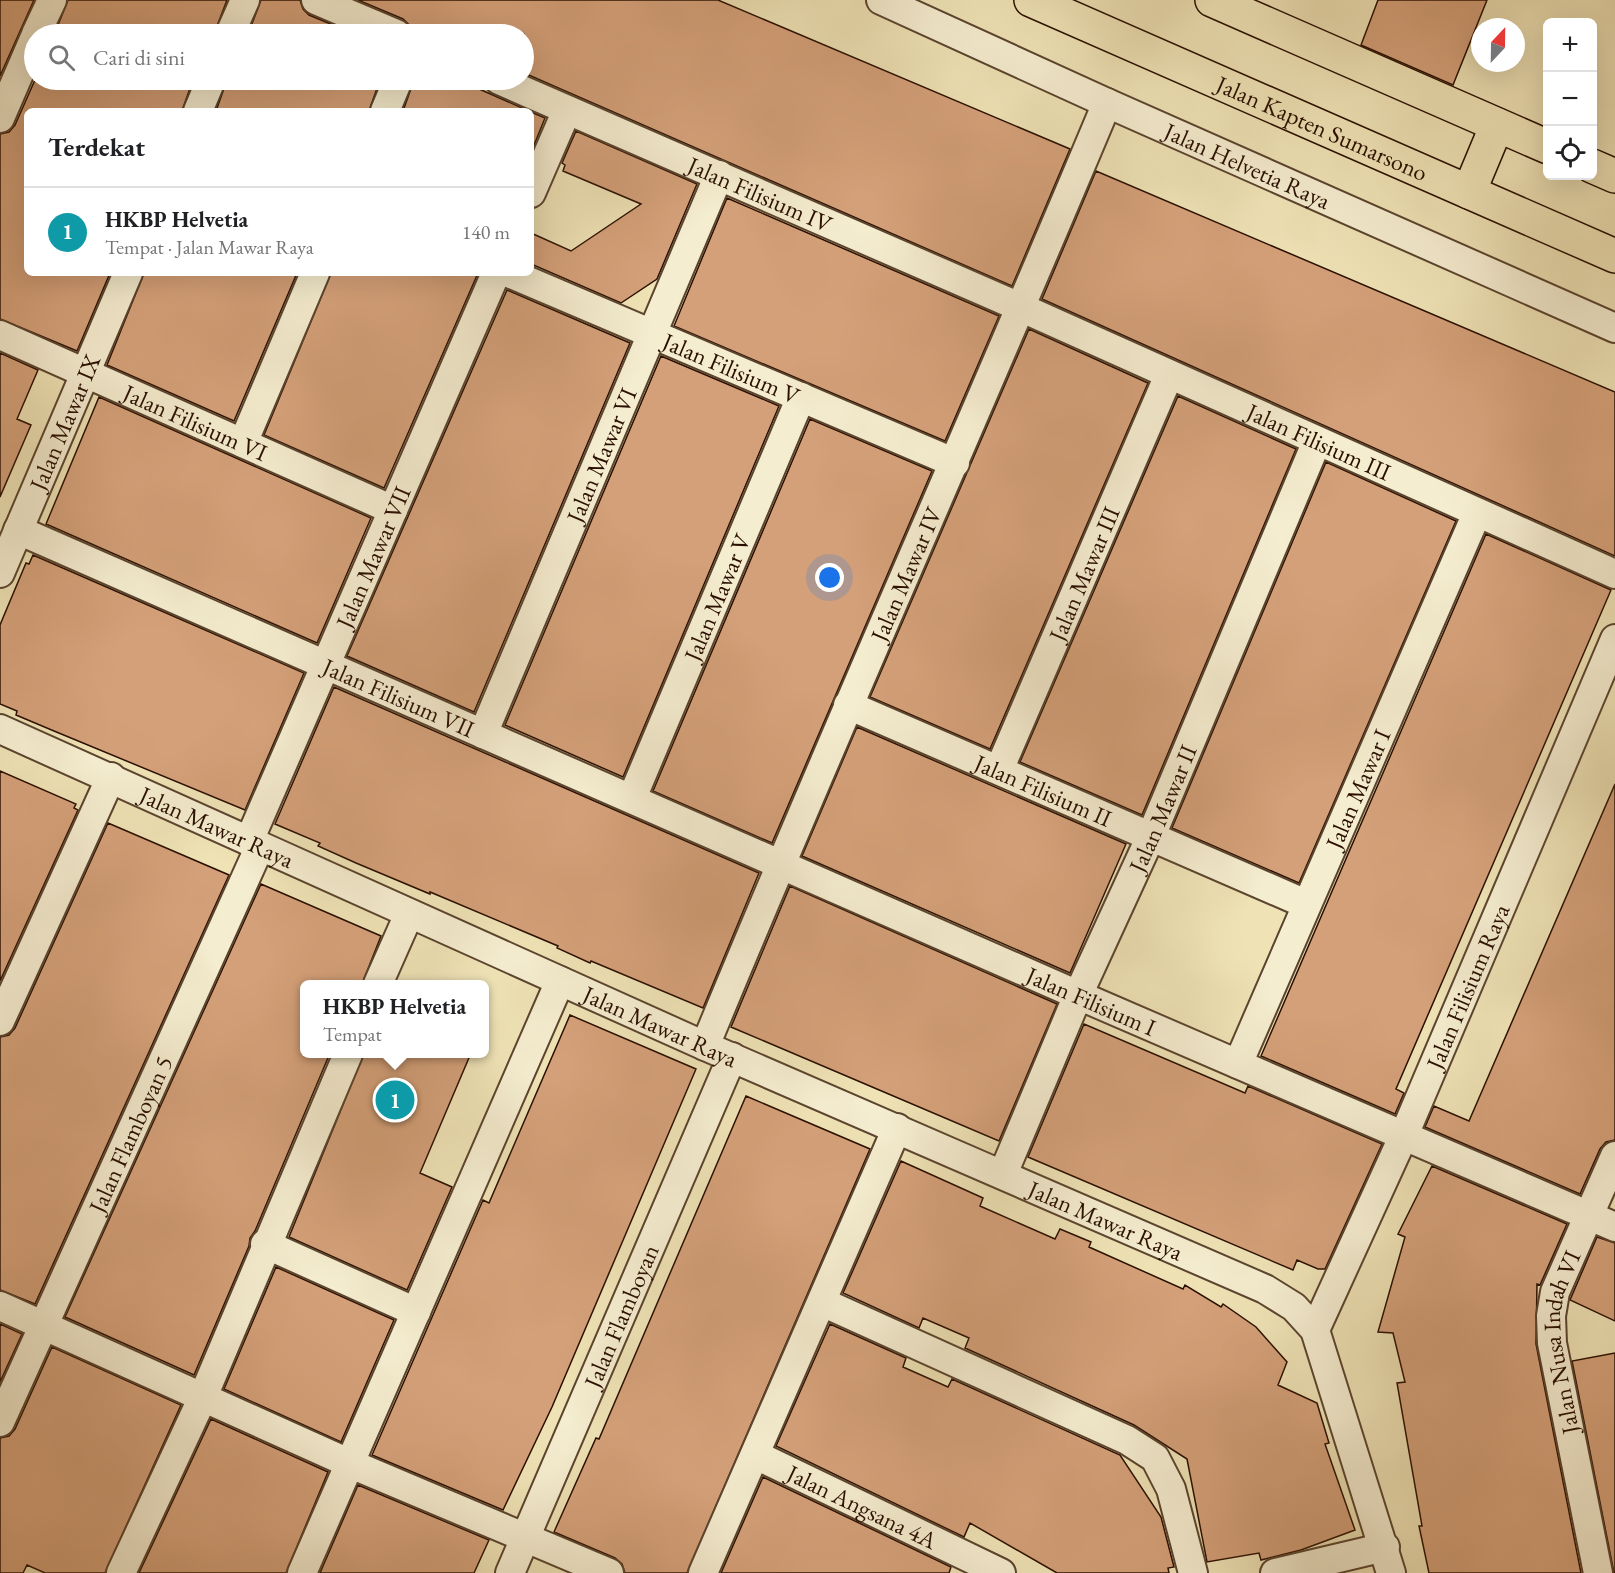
<!DOCTYPE html>
<html lang="id">
<meta charset="utf-8">
<style>
body{margin:0;font-family:"EB Garamond",serif;background:#f6f6f6;color:#202124}
.controls{position:absolute;right:18px;top:18px;display:grid;overflow:hidden;border-radius:9px;box-shadow:0 6px 24px #0002}
.controls button{width:54px;height:54px;display:grid;place-items:center;padding:0;border:0;border-bottom:2px solid #e0e0e0;background:#fff;color:#202124;font:30px sans-serif}
.compass{position:absolute;left:1471px;top:18px;width:54px;height:54px;border-radius:50%;background:#fff;box-shadow:0 6px 24px #0002;rotate:22deg}
.you{position:absolute;left:830px;top:578px;width:21px;height:21px;margin:-15px;border:4px solid #fff;border-radius:50%;background:#1a73e8;box-shadow:0 0 0 9px #1a73e833}
.badge{display:grid;place-items:center;width:39px;height:39px;border-radius:50%;background:#8f2418;color:#fff;font-size:20px;font-weight:700}
.pin{position:absolute;translate:-50% -50%;border:3px solid #fff;box-shadow:0 2px 6px #0006}
.popup{position:absolute;left:300px;top:980px;width:189px;height:78px;box-sizing:border-box;display:grid;place-content:center;border-radius:9px;background:#fff;filter:drop-shadow(0 2px 4px #0005);font-size:20px;white-space:nowrap;color:#757577}
.popup b{font-size:22px;color:#202124}
.popup::after{content:'';position:absolute;left:50%;top:100%;margin-left:-12px;border:12px solid transparent;border-top-color:#fff}
.list{margin:0;padding:0;list-style:none}
h2{display:flex;justify-content:space-between;align-items:center;height:78px;margin:0;padding:0 24px;font-size:26px}
h2 small{font-size:20px;font-weight:400;color:#757577}
.list li{display:grid;grid-template-columns:39px 1fr auto;gap:18px;align-items:center;box-sizing:border-box;height:90px;padding:0 24px;border-top:2px solid #e0e0e0}
.list b{display:block;font-size:22px;white-space:nowrap}
.list p{margin:0;font-size:20px;white-space:nowrap;color:#757577}
.list em{font-size:20px;font-style:normal;color:#757577}
.icon{flex:none;width:33px;height:33px;fill:none;stroke:currentColor;stroke-width:2;stroke-linecap:round;stroke-linejoin:round}
.map{position:relative;flex:none;width:1615px;height:1573px;overflow:hidden}
.search{position:absolute;background:#fff;box-shadow:0 6px 24px #0002;left:24px;top:24px;width:510px;height:66px;display:flex;align-items:center;gap:15px;box-sizing:border-box;padding:0 21px;border-radius:33px;color:#757577;font-size:22px}
.panel{position:absolute;background:#fff;box-shadow:0 6px 24px #0002;left:24px;top:108px;width:510px;height:168px;border-radius:9px}
.map>svg:first-child{display:block}
.building{fill:#d4a079;stroke:#2a0f00;stroke-width:1.5}
.lines{fill:none;stroke-linecap:round;stroke-linejoin:round}
.street-casing{stroke:#5b442e;stroke-width:32}
.highway-casing{stroke:#2a0f00;stroke-width:36}
.street{stroke:#f5edd0;stroke-width:28}
.highway{stroke:#efe3b6;stroke-width:33}
.labels{text-anchor:middle;dominant-baseline:central;stroke-width:4.5;stroke-linejoin:round;paint-order:stroke}
.street-label{font-size:24px;fill:#2a0f00;stroke:#f5edd0}
</style>
<div class="map">
<svg width="1615" height="1573" viewBox="0 0 1615 1573">
<rect width="100%" height="100%" fill="#efe3b6"/>
<filter id="stains"><feTurbulence type="fractalNoise" baseFrequency=".00333" numOctaves="4"/><feColorMatrix values="0 0 0 0 .2 0 0 0 0 .09 0 0 0 0 .02 0 0 0 .5 -.17"/></filter>
<radialGradient id="worn" r=".72"><stop offset=".6" stop-color="#630" stop-opacity="0"/><stop offset="1" stop-color="#630" stop-opacity=".3"/></radialGradient>
<path class="building" d="M 0,0 L 34,0 L 0,76 Z
M 68,0 L 227,0 L 214,34 L 67,34 L 56,30 Z
M 261,0 L 300,0 L 303,9 L 309,15 L 355,34 L 248,34 Z
M 358,0 L 718,0 L 1070,149 L 1012,286 L 524,73 L 524,34 L 412,34 L 409,25 L 403,19 Z
M 1378,0 L 1487,0 L 1453,85 L 1361,45 Z
M 35,80 L 193,80 L 182,111 L 27,111 L 27,273 L 110,273 L 77,351 L 0,319 L 0,134 L 9,132 L 15,125 Z
M 227,80 L 380,80 L 369,111 L 216,111 Z
M 414,80 L 459,80 L 529,111 L 403,111 Z
M 531,112 L 545,118 L 532,150 L 531,150 Z
M 576,131 L 697,184 L 657,279 L 621,303 L 531,264 L 531,233 L 571,251 L 641,204 L 563,171 L 565,165 L 562,163 Z
M 1096,171 L 1615,392 L 1615,556 L 1042,299 Z
M 727,198 L 999,316 L 945,441 L 674,326 Z
M 144,273 L 297,273 L 234,421 L 107,365 Z
M 331,273 L 478,273 L 384,488 L 264,435 Z
M 507,290 L 630,343 L 474,712 L 347,656 Z
M 1029,329 L 1148,383 L 990,749 L 870,697 Z
M 0,353 L 38,370 L 17,419 L 31,425 L 0,497 Z
M 661,356 L 779,406 L 623,777 L 505,725 Z
M 1178,396 L 1296,449 L 1142,815 L 1020,762 Z
M 99,397 L 371,518 L 317,643 L 46,524 Z
M 810,419 L 932,471 L 772,843 L 653,791 Z
M 1326,462 L 1456,521 L 1299,883 L 1172,828 Z
M 1486,534 L 1611,590 L 1396,1089 L 1404,1093 L 1395,1114 L 1261,1056 Z
M 33,555 L 304,673 L 245,810 L 54,731 L 16,715 L 17,711 L 0,704 L 0,625 L 26,563 L 29,564 Z
M 334,687 L 759,873 L 703,1008 L 591,961 L 590,963 L 557,948 L 558,946 L 430,892 L 430,894 L 356,863 L 318,846 L 320,843 L 275,824 Z
M 857,727 L 1126,844 L 1070,973 L 802,856 Z
M 0,771 L 76,804 L 74,808 L 78,810 L 0,981 Z
M 1615,784 L 1615,1140 L 1606,1142 L 1600,1149 L 1580,1194 L 1425,1127 L 1434,1106 L 1469,1121 Z
M 108,823 L 229,875 L 35,1304 L 0,1290 L 0,1037 L 9,1035 L 15,1028 Z
M 261,884 L 381,936 L 362,984 L 305,984 L 305,1053 L 330,1053 L 255,1231 L 250,1238 L 249,1246 L 194,1375 L 65,1317 Z
M 790,886 L 1057,1004 L 999,1141 L 731,1027 Z
M 570,1015 L 696,1069 L 552,1407 L 503,1510 L 372,1455 L 483,1200 L 489,1203 Z
M 1084,1024 L 1245,1093 L 1248,1086 L 1382,1144 L 1325,1269 L 1318,1269 L 1297,1260 L 1293,1270 L 1028,1157 Z
M 364,1053 L 471,1053 L 420,1173 L 452,1187 L 407,1290 L 289,1237 Z
M 746,1096 L 870,1149 L 687,1573 L 625,1573 L 622,1564 L 615,1558 L 554,1532 L 596,1438 L 599,1439 Z
M 901,1161 L 983,1198 L 980,1206 L 1055,1239 L 1060,1229 L 1091,1242 L 1089,1247 L 1183,1289 L 1185,1285 L 1221,1307 L 1223,1304 L 1256,1327 L 1287,1362 L 1278,1385 L 1317,1403 L 1329,1443 L 1325,1444 L 1355,1530 L 1301,1550 L 1261,1560 L 1259,1553 L 1207,1562 L 1187,1459 L 1134,1425 L 965,1348 L 969,1338 L 923,1318 L 919,1328 L 843,1293 Z
M 1432,1166 L 1567,1224 L 1540,1285 L 1537,1284 L 1536,1344 L 1581,1573 L 1429,1573 L 1419,1526 L 1422,1526 L 1397,1383 L 1405,1382 L 1393,1333 L 1378,1332 L 1405,1237 L 1398,1234 Z
M 1597,1237 L 1615,1243 L 1615,1321 L 1570,1300 Z
M 276,1267 L 394,1320 L 341,1442 L 224,1389 Z
M 0,1324 L 22,1334 L 0,1382 Z
M 830,1324 L 906,1358 L 903,1367 L 948,1387 L 952,1379 L 1120,1455 L 1161,1517 L 1174,1567 L 1168,1568 L 1169,1573 L 1057,1573 L 970,1523 L 964,1537 L 776,1446 Z
M 52,1347 L 181,1405 L 105,1573 L 45,1573 L 27,1565 L 23,1573 L 0,1573 L 0,1438 L 9,1436 L 15,1429 Z
M 1615,1353 L 1615,1573 L 1614,1573 L 1572,1361 Z
M 211,1419 L 328,1472 L 286,1573 L 139,1573 Z
M 763,1477 L 951,1567 L 949,1573 L 721,1573 Z
M 358,1485 L 489,1540 L 474,1573 L 320,1573 Z"/>
<g class="lines">
<defs>
<g id="street">
<path d="M 316,0 L 396,34"/>
<path id="s1" d="M 881,0 L 1107,103 L 1615,328"/>
<path d="M 36,34 L 52,0"/>
<path d="M 230,34 L 245,0"/>
<path id="s2" d="M 499,80 L 1022,308 L 1615,574"/>
<path d="M 198,111 L 211,80"/>
<path d="M 385,111 L 398,80"/>
<path d="M 0,118 L 34,39"/>
<path d="M 531,193 L 567,110"/>
<path id="s3" d="M 509,273 L 955,463"/>
<path id="s4" d="M 0,335 L 393,510"/>
<path d="M 243,443 L 315,273"/>
<path id="s5" d="M 18,530 L 1078,995 L 1615,1227"/>
<path id="s6" d="M 0,573 L 128,273"/>
<path id="s7" d="M 848,705 L 1306,904"/>
<path id="s8" d="M 0,729 L 705,1046 L 1265,1289 L 1294,1307 L 1315,1330 L 1391,1573"/>
<path id="s9" d="M 483,734 L 719,175"/>
<path id="s10" d="M 999,770 L 1169,375"/>
<path id="s11" d="M 632,798 L 801,397"/>
<path id="s12" d="M 249,841 L 496,273"/>
<path d="M 378,984 L 409,914"/>
<path d="M 0,1021 L 111,777"/>
<path id="s13" d="M 705,1046 C 835,730 975,419 1107,103"/>
<path id="s14" d="M 1238,1064 L 1477,513"/>
<path id="s15" d="M 1003,1174 L 1078,995 L 1151,836 L 1317,441"/>
<path d="M 265,1244 L 416,1312"/>
<path d="M 822,1302 L 1127,1440 L 1155,1458 L 1171,1489 L 1193,1573"/>
<path d="M 0,1306 L 351,1464 L 609,1573"/>
<path id="s16" d="M 1315,1330 L 1404,1135 L 1615,639"/>
<path id="s17" d="M 0,1422 L 260,846"/>
<path id="s18" d="M 756,1455 L 1001,1573"/>
<path d="M 121,1573 L 202,1399 L 348,1054"/>
<path d="M 302,1573 L 560,981"/>
<path id="s19" d="M 510,1573 L 732,1057"/>
<path d="M 703,1573 L 897,1128"/>
<path d="M 1275,1573 L 1385,1547"/>
<path id="s20" d="M 1598,1573 L 1552,1343 L 1551,1316 L 1555,1292 L 1615,1156"/>
</g>
<g id="highway">
<path id="s21" d="M 1031,0 L 1615,256"/>
<path d="M 1212,0 L 1548,147"/>
<path d="M 1592,166 L 1615,176"/>
<path d="M 1469,192 L 1497,125"/>
</g>
</defs>
<use href="#street" class="street-casing"/>
<use href="#highway" class="highway-casing"/>
<use href="#street" class="street"/>
<use href="#highway" class="highway"/>
</g>
<g class="labels">
<g class="street-label">
<text stroke="none"><textPath href="#s21" startOffset="318">Jalan Kapten Sumarsono</textPath></text>
<text stroke="none"><textPath href="#s1" startOffset="402">Jalan Helvetia Raya</textPath></text>
<text stroke="none"><textPath href="#s2" startOffset="285">Jalan Filisium IV</textPath></text>
<text stroke="none"><textPath href="#s3" startOffset="242">Jalan Filisium V</textPath></text>
<text stroke="none"><textPath href="#s6" startOffset="164">Jalan Mawar IX</textPath></text>
<text stroke="none"><textPath href="#s4" startOffset="214">Jalan Filisium VI</textPath></text>
<text stroke="none"><textPath href="#s2" startOffset="896">Jalan Filisium III</textPath></text>
<text stroke="none"><textPath href="#s9" startOffset="303">Jalan Mawar VI</textPath></text>
<text stroke="none"><textPath href="#s12" startOffset="310">Jalan Mawar VII</textPath></text>
<text stroke="none"><textPath href="#s10" startOffset="214">Jalan Mawar III</textPath></text>
<text stroke="none"><textPath href="#s13" startOffset="513">Jalan Mawar IV</textPath></text>
<text stroke="none"><textPath href="#s11" startOffset="218">Jalan Mawar V</textPath></text>
<text stroke="none"><textPath href="#s5" startOffset="416">Jalan Filisium VII</textPath></text>
<text stroke="none"><textPath href="#s14" startOffset="300">Jalan Mawar I</textPath></text>
<text stroke="none"><textPath href="#s7" startOffset="213">Jalan Filisium II</textPath></text>
<text stroke="none"><textPath href="#s15" startOffset="399">Jalan Mawar II</textPath></text>
<text stroke="none"><textPath href="#s8" startOffset="238">Jalan Mawar Raya</textPath></text>
<text stroke="none"><textPath href="#s16" startOffset="376">Jalan Filisium Raya</textPath></text>
<text stroke="none"><textPath href="#s5" startOffset="1172">Jalan Filisium I</textPath></text>
<text stroke="none"><textPath href="#s8" startOffset="724">Jalan Mawar Raya</textPath></text>
<text stroke="none"><textPath href="#s17" startOffset="316">Jalan Flamboyan 5</textPath></text>
<text stroke="none"><textPath href="#s8" startOffset="1210">Jalan Mawar Raya</textPath></text>
<text stroke="none"><textPath href="#s19" startOffset="280">Jalan Flamboyan</textPath></text>
<text stroke="none"><textPath href="#s20" startOffset="236">Jalan Nusa Indah VI</textPath></text>
<text stroke="none"><textPath href="#s18" startOffset="118">Jalan Angsana 4A</textPath></text>
</g>
</g>
<rect width="100%" height="100%" filter="url(#stains)"/>
<rect width="100%" height="100%" fill="url(#worn)"/>
</svg>
<div class="controls">
<button>+</button>
<button>−</button>
<button><svg class="icon" aria-label="locate" viewBox="0 0 24 24"><circle cx="12" cy="12" r="6"/><path d="M12 2v4M12 18v4M2 12h4M18 12h4"/></svg></button>
</div>
<svg class="compass" viewBox="-18 -18 36 36"><path d="M0-13l5 13h-10z" fill="#e53935"/><path d="M0 13l5-13h-10z" fill="#757577"/></svg>
<div class="you"></div>
<div class="pin badge" style="left:395px;top:1100px;background:#0f9aa8">1</div>
<div class="popup"><b>HKBP Helvetia</b>Tempat</div>
<div class="search"><svg class="icon" aria-label="search" viewBox="0 0 24 24"><circle cx="10" cy="10" r="6"/><path d="M15 15l6 6"/></svg>Cari di sini</div>
<section class="panel">
<h2>Terdekat<small></small></h2>
<ul class="list">
<li><span class="badge" style="background:#0f9aa8">1</span><div><b>HKBP Helvetia</b><p>Tempat · Jalan Mawar Raya</p></div><em>140 m</em></li>
</ul>
</section>
</div>
